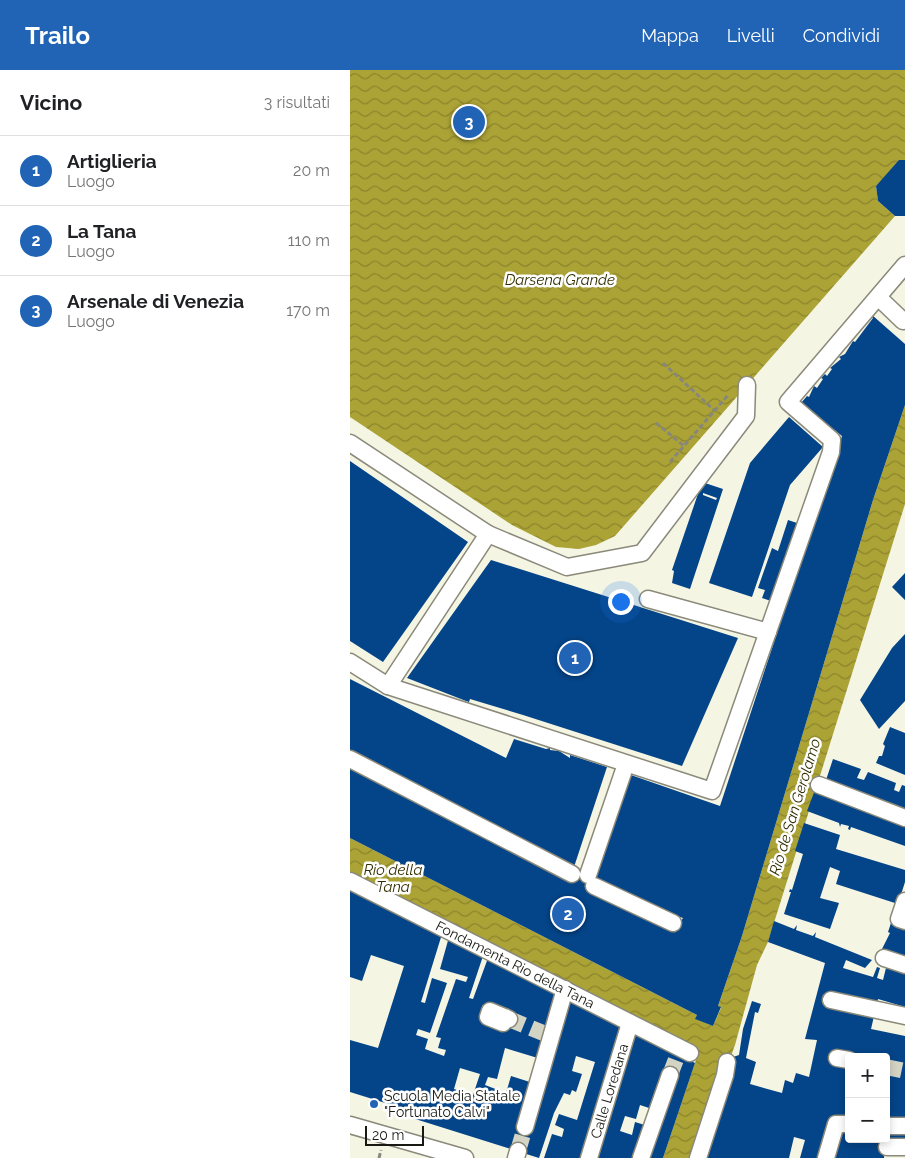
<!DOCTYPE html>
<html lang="it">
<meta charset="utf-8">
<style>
body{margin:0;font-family:Raleway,sans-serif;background:#f2f2f2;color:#202124}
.controls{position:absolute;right:15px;bottom:15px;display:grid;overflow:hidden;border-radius:5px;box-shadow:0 2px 8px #0003}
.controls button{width:45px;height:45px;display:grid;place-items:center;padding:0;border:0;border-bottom:1px solid #e0e0e0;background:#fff;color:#202124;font:25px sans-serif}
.scale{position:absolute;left:15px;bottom:12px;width:59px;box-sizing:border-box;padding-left:5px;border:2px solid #191913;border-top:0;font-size:14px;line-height:18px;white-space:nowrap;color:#191913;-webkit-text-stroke:4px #fff;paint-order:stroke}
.you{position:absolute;left:270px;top:531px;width:18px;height:18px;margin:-12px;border:4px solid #fff;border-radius:50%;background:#1a73e8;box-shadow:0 0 0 8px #1a73e833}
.badge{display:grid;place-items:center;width:32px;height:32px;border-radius:50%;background:#2164b5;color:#fff;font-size:16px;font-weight:700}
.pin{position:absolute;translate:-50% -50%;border:2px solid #fff;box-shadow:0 1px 5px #0006}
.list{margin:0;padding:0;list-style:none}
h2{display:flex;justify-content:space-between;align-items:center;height:65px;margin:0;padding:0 20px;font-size:21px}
h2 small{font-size:16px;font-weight:400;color:#757577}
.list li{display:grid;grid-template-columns:32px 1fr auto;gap:15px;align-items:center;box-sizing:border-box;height:70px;padding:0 20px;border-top:1px solid #e0e0e0}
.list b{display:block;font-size:19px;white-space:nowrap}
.list p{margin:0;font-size:16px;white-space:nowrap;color:#757577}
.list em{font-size:16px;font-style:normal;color:#757577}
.map{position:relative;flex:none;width:555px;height:1088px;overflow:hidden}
header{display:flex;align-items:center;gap:30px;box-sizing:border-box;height:70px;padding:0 25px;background:#2164b5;color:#fff}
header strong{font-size:24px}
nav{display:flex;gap:28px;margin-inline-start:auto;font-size:18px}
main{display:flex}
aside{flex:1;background:#fff}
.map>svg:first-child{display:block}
.water{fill:url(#water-waves)}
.building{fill:#044488;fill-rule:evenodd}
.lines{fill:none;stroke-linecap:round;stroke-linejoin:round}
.street-tunnel{stroke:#d4d4c5;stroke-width:16;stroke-dasharray:16 8;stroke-linecap:butt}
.street-casing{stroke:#8a897a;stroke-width:19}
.path{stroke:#87877c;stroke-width:3;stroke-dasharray:5 2.5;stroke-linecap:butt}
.street{stroke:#fff;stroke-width:16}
.poi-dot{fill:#2164b5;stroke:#fff;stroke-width:2}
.labels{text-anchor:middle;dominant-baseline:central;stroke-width:5;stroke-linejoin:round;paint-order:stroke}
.street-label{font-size:14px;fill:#191913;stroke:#fff}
.poi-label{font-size:14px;fill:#191913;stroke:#fff;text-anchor:start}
.water-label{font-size:15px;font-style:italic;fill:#332f00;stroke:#fff}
</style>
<header>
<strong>Trailo</strong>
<nav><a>Mappa</a><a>Livelli</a><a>Condividi</a></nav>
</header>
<main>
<aside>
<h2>Vicino<small>3 risultati</small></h2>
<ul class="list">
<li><span class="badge">1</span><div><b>Artiglieria</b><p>Luogo</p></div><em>20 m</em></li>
<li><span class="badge">2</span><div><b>La Tana</b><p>Luogo</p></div><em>110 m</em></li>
<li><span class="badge">3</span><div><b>Arsenale di Venezia</b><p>Luogo</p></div><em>170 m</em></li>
</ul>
</aside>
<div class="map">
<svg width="555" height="1088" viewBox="0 0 555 1088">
<defs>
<pattern id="water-waves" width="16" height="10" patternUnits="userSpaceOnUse" patternTransform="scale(1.25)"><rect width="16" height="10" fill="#aca336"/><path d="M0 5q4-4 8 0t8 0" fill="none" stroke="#8b842c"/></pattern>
</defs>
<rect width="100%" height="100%" fill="#f5f5e4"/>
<path class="water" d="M 0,0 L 555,0 L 555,90 L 526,116 L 528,131 L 545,146 L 265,466 L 246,475 L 229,479 L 206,477 L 162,455 L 0,347 Z
M 555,335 L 555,434 L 418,872 L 407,895 L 385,975 L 344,1088 L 313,1088 L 347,987 L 0,805 L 0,768 L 347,945 L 346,949 L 363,956 L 371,938 L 368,936 L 392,866 L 523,430 Z"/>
<path class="building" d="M 549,90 L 555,90 L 555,146 L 545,146 L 528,131 L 526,116 Z
M 522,245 L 555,274 L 555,335 L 523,430 L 392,866 L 368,936 L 371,937 L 363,956 L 345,949 L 347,945 L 0,768 L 0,609 L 156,688 L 164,669 L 196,679 L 200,678 L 200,680 L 209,681 L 220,688 L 220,685 L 257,697 L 224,797 L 241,807 L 278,704 L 370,736 L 492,366 L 451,333 L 457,326 L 459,327 L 464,316 L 467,318 L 473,309 L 471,308 L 475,304 L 477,306 L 482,299 L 480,298 L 491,289 L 489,287 L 495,284 L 503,271 L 505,272 L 523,248 L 521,247 ZM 242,820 L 283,832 L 333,848 L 324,862 Z
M 439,347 L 473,377 L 440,415 L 402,527 L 359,513 L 400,393 Z
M 0,391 L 118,472 L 33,592 L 0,571 Z
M 352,412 L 373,419 L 340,519 L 322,513 L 324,501 L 322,500 ZM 353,423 L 367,428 L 366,430 L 353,425 Z
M 438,450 L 447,453 L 421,531 L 412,528 L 415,520 L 408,518 L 422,478 L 428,481 Z
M 141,490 L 388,568 L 332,696 L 173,645 L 120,629 L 119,632 L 116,631 L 57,608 Z
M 555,503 L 555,530 L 542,517 Z
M 555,564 L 555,631 L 529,659 L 510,630 L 542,578 Z
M 540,657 L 555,663 L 555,705 L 526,693 L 529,686 L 532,686 L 535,676 L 533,674 Z
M 483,689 L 511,699 L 507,708 L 514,710 L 518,702 L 546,713 L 544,720 L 549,722 L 552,715 L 555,716 L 555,744 L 475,713 Z
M 465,720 L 555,752 L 555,776 L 501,757 L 500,760 L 498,759 L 499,756 L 491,754 L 490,757 L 489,753 L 457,741 Z
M 454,753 L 490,765 L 486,779 L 555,800 L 555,812 L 548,834 L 486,814 L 490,801 L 480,797 L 470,828 L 489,833 L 480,859 L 434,844 L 441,822 L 439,822 L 440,819 L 442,820 L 453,784 L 445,781 Z
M 0,817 L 92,864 L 71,932 L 75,933 L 82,908 L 97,913 L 80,963 L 68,959 L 66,965 L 78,969 L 75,979 L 94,986 L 96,980 L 88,978 L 91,968 L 86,967 L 106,909 L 116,912 L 118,907 L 90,899 L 99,867 L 133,886 L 119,928 L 123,929 L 138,888 L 211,923 L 191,989 L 155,978 L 147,1009 L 138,1007 L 135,1015 L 156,1023 L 161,1006 L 183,1013 L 215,925 L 277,959 L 237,1088 L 194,1088 L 202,1064 L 212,1067 L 214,1059 L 205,1055 L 209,1044 L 227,1050 L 245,992 L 226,986 L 222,1001 L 232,1004 L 226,1022 L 222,1020 L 220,1025 L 214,1023 L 204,1043 L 189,1088 L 43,1042 L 45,1036 L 0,1022 L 0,970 L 28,978 L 54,896 L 21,885 L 12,911 L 0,907 ZM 110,998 L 130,1004 L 123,1025 L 104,1019 Z
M 542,850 L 555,854 L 555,890 L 531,881 L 540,863 L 538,862 Z
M 424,851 L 444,859 L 447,855 L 446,860 L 463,866 L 466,862 L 465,867 L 522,890 L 515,898 L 496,890 L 493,898 L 523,907 L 527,897 L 530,898 L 527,908 L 533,910 L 537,894 L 555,900 L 555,937 L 528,929 L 521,959 L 555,966 L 555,1052 L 536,1051 L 536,987 L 499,987 L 499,1050 L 473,1088 L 450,1088 L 455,1070 L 444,1067 L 439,1088 L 352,1088 L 380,988 L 389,985 L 393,959 L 402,931 L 411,934 L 408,943 L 405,942 L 396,988 L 406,992 L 400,1014 L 432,1023 L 435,1010 L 443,1013 L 446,1003 L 459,1007 L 467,970 L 455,969 L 475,893 L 418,872 Z
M 281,961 L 345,993 L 313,1088 L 294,1088 L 305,1040 L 290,1035 L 286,1049 L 275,1046 L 270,1061 L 282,1065 L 285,1052 L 298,1056 L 288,1088 L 241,1088 Z
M 488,1056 L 499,1058 L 499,1069 L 536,1069 L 536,1059 L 555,1059 L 555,1074 L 535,1075 L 534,1088 L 479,1088 Z"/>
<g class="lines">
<path class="street-tunnel" d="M 159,949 L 198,965
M 536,997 L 555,1001
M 320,1005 L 328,984
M 168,1081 L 175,1057"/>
<defs>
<g id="street">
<path d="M 528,227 L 553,251"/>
<path d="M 0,373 L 138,464 L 38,616"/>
<path d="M 138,464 L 217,497 L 292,483 L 396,346 L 397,315"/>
<path d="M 298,529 L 418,562"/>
<path d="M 0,592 L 38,616 L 362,721 L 481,382 L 482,370 L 438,332 L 555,195"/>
<path d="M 0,689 L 222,804"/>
<path d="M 469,715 L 555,748"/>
<path d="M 238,805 L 276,694"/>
<path id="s1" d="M 0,811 L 340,983"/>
<path d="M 244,816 L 323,853"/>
<path d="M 555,831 L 549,849 L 555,851"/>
<path d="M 534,888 L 555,895"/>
<path d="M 481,930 L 555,946"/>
<path d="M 155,947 L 153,953 L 138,947 L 140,941 L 159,949"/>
<path d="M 487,988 L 499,990"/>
<path d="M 0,1055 L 115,1088"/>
<path d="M 536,1056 L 555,1056"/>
<path d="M 175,1057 L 215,919"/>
<path d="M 537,1077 L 555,1077"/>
<path d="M 166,1088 L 168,1081"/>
<path id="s2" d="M 239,1088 L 280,953"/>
<path d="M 291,1088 L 320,1005"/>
<path d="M 348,1088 L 375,1005 L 377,992"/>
<path d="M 476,1088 L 486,1054 L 499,1054"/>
</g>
</defs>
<use href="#street" class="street-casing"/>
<path class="path" d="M 313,293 L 365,341
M 306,353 L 334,376
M 320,392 L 379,324
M 29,1088 L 31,1080"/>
<use href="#street" class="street"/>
</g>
<circle class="poi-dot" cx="24" cy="1034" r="5"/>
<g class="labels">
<g class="street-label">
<text stroke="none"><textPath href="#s1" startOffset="185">Fondamenta Rio della Tana</textPath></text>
<text stroke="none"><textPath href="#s2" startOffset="70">Calle Loredana</textPath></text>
</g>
<g class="poi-label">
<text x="34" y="1026">Scuola Media Statale<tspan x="34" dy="16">"Fortunato Calvi"</tspan></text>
</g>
<g class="water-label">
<text x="210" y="210">Darsena Grande</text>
<text transform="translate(445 737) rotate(-73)">Rio de San Gerolamo</text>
<text x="43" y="800">Rio della<tspan x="43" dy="17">Tana</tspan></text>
</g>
</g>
</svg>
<div class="controls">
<button>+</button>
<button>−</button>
</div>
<div class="scale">20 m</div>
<div class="you"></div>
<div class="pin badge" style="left:225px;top:588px">1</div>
<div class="pin badge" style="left:218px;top:844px">2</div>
<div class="pin badge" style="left:119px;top:52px">3</div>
</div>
</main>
